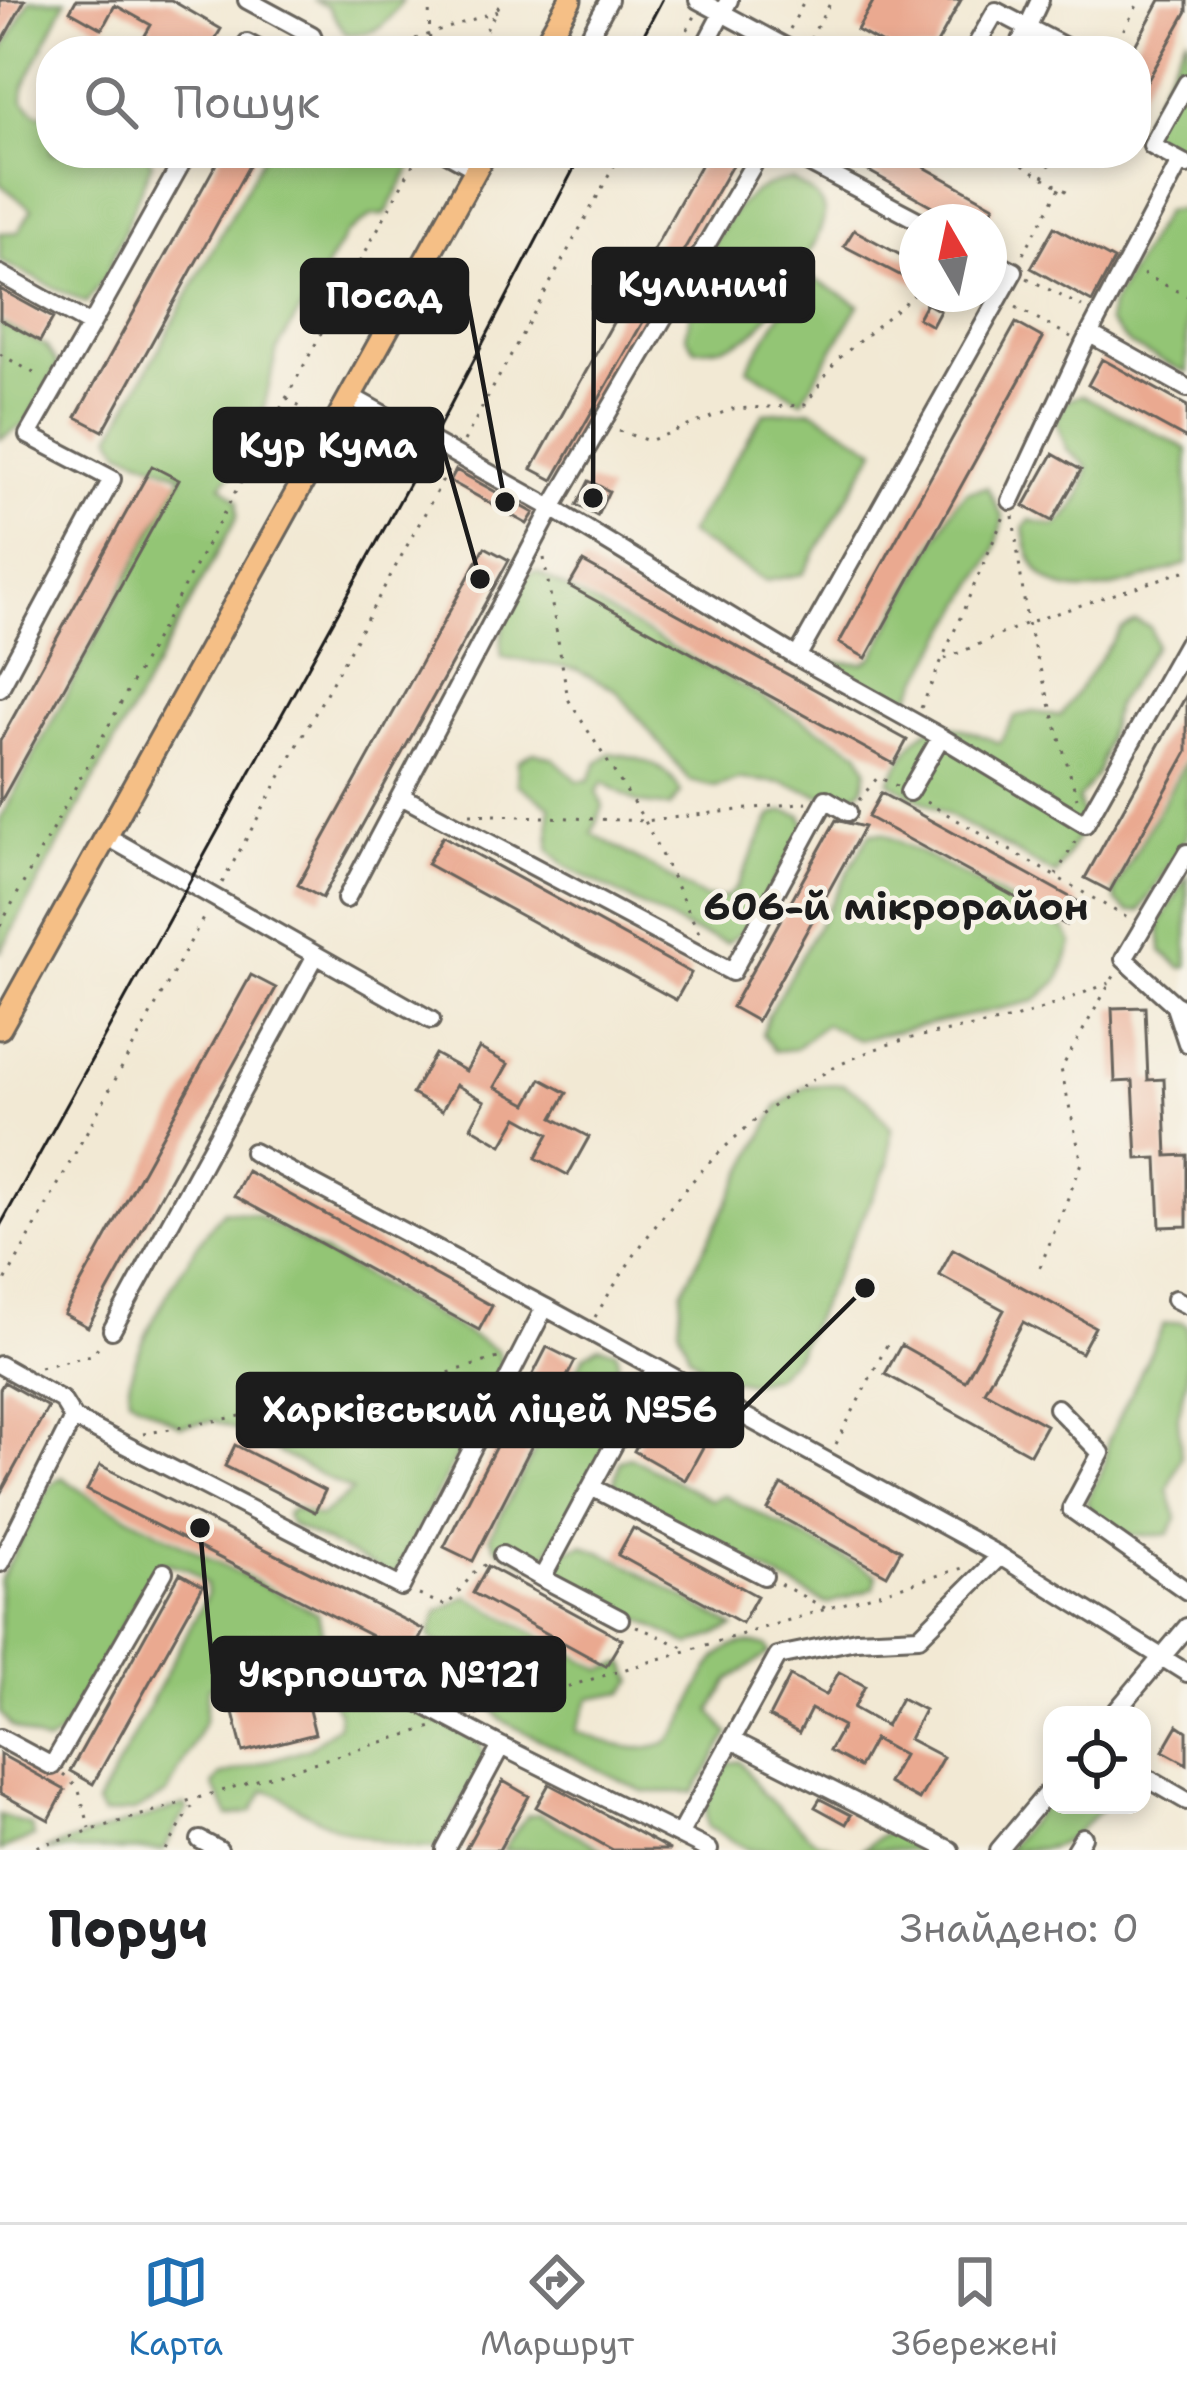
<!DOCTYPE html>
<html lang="uk">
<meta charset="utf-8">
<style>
body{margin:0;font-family:"Shantell Sans",sans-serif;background:#f2f2f2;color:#202124}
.controls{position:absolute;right:36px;bottom:36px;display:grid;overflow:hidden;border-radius:24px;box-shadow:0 6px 18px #0003}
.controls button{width:108px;height:108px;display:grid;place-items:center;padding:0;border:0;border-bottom:3px solid #e0e0e0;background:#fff;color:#202124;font:60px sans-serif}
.compass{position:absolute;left:899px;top:204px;width:108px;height:108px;border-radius:50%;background:#fff;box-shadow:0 6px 18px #0003;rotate:351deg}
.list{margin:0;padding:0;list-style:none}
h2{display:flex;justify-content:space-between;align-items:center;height:156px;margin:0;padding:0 48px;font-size:51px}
h2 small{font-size:39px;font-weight:400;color:#757577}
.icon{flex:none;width:66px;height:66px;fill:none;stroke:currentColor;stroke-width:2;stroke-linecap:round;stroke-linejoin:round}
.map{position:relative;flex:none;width:1187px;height:1850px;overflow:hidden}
.search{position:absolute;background:#fff;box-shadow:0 6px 18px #0003;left:36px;right:36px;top:36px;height:132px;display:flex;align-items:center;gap:30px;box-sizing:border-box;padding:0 42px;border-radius:48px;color:#757577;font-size:45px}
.sheet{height:372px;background:#fff}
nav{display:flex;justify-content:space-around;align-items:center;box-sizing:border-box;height:168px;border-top:3px solid #e0e0e0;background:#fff;font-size:33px;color:#757577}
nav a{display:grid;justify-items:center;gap:6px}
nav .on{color:#1f6fb2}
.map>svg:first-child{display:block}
.green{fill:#93c575;stroke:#587048;stroke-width:3}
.building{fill:#eaa990}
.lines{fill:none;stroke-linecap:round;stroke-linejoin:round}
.minor-casing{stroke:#67645c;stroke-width:22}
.major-casing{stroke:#67645c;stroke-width:27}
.path{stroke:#67645c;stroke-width:3;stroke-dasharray:3 9;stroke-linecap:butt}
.minor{stroke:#fff;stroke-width:16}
.major{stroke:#f5bf86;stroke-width:21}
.tram{stroke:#1c1c1c;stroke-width:3}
.labels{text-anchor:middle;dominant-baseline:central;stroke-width:9;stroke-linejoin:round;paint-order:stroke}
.quarter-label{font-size:39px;font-weight:bold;fill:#1c1c1c;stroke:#f7f3e8}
.leader{fill:none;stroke:#1c1c1c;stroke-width:4.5}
.callout-dot{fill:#1c1c1c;stroke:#f7f3e8;stroke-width:4.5}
.callout{fill:#1c1c1c;stroke:#1c1c1c;stroke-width:4.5}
.callout-label{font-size:36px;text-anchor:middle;font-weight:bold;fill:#fff}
</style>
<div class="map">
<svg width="1187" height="1850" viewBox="0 0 1187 1850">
<rect width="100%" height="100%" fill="#f7f3e8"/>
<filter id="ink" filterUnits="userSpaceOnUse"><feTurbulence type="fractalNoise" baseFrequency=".00833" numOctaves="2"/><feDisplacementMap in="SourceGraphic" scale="24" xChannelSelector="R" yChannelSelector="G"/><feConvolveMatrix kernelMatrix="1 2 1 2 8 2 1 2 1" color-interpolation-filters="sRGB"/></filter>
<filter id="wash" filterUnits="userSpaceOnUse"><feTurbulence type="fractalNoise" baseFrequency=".004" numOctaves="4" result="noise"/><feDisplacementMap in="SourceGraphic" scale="48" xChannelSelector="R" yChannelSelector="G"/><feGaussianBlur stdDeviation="2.7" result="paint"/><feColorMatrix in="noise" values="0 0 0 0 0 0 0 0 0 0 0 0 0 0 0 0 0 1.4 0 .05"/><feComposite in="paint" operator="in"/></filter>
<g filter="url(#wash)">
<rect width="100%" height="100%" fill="#f2e9d4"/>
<path class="green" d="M 30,0 L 66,0 L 24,86 L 23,100 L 36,113 L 51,118 L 51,153 L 145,153 L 152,162 L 106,275 L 86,303 L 0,261 L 0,233 L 18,232 L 32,209 L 0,184 L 0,56 Z
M 313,0 L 403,0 C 386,26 378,35 346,34 L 328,7 Z
M 1187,35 L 1187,157 L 1142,135 L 1141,123 Z
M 265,153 L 419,153 L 385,215 L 373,215 L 346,234 L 277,350 L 260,426 L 240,465 L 221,485 L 238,501 L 237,517 L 0,953 L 0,820 L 182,475 L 122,451 L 112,435 Z
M 792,180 C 803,187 824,198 824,213 C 825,237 769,322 750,335 C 732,346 715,349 695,349 L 686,336 C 696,280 722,183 792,180 Z
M 1179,209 L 1187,213 L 1187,373 L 1130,345 L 1108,322 L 1111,305 L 1165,211 Z
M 805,274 L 859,305 L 802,401 L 747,368 Z
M 0,323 L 46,346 L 58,365 L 26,423 L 0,439 Z
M 1082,395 L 1187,449 L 1187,564 C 1127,583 1034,628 1024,527 L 1030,520 L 1055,526 C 1073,514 1087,488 1087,466 L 1067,450 L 1056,420 L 1067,400 Z
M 812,410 L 876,449 L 803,574 L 766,581 L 688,534 L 764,413 Z
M 987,487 L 1003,518 L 995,551 L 909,698 L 885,702 L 833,668 L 834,662 L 864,663 L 873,657 L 956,503 L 968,491 Z
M 537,572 L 860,752 L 867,769 L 863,788 L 844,803 L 783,783 L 741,779 L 715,787 L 690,781 L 616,690 L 575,669 L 502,657 C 497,626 515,599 530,573 Z
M 1136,621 L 1150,627 L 1156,645 L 1116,704 L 1098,772 L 1078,800 L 1085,824 L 1056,875 L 889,782 C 924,719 931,713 999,743 L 1015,717 L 1033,712 L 1060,716 L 1121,629 Z
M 534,752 L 553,758 L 578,781 L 589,780 L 598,762 L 610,753 C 637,756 669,765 681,793 L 670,807 L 638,803 L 603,782 L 597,791 L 603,807 L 592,833 L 703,897 L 725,898 L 736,888 L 772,815 L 784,811 L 801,815 L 806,827 L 745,930 L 726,943 L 691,931 L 565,866 L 549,849 L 550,806 L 517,784 L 518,761 Z
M 1187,759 L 1187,836 L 1140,911 L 1129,912 L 1116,902 L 1114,891 Z
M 870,833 L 883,833 L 1066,930 L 1072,944 L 1059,980 L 1035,1001 L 858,1040 L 825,1024 L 795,1049 L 775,1051 L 762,1034 L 768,1015 Z
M 1187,876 L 1187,966 L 1182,968 L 1162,951 L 1160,924 Z
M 842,1084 L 868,1099 L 891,1128 L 889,1163 L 796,1355 L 775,1376 L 749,1383 L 713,1375 L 689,1355 L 679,1327 L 682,1291 L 778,1106 L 806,1086 Z
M 224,1210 L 256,1215 L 498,1351 L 502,1366 L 491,1390 L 394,1576 L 290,1524 L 286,1514 L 294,1508 L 320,1517 L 352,1491 L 227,1426 L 214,1421 L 181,1426 L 129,1397 C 122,1360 197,1239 224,1210 Z
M 1181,1322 L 1187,1326 L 1187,1378 L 1178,1417 L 1181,1457 L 1168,1490 L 1177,1518 L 1169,1534 C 1133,1541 1109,1533 1086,1503 L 1105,1463 L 1108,1441 L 1164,1324 Z
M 599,1346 L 616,1351 C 634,1427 578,1495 544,1559 L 532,1566 L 495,1547 L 490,1536 L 584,1356 Z
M 630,1457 L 711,1500 L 723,1495 L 877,1575 L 874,1588 L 827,1604 L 613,1489 L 620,1460 Z
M 62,1477 L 89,1496 L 318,1614 L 323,1637 L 314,1650 L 233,1670 L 208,1688 L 205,1720 L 167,1794 L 134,1811 L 103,1815 L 97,1805 L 207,1595 L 206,1584 L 188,1569 L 166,1563 L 151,1576 L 59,1736 L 46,1744 L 12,1727 L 0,1713 L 0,1580 L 50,1486 Z
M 583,1545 L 619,1560 L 734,1627 L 690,1645 L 559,1578 L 556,1566 L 566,1550 Z
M 467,1596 L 602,1670 L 625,1663 L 634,1681 L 624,1692 L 590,1698 L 576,1731 C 599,1740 633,1754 659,1746 C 701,1733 693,1624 767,1646 L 770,1653 L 729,1680 L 711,1711 L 729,1734 L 694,1792 L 644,1792 L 501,1720 L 461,1664 L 429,1637 L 437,1612 Z
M 330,1672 L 371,1685 L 479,1742 L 485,1755 L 439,1847 C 398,1850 342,1833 307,1813 C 292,1805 280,1792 264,1790 L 252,1812 L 229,1816 L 213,1785 L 220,1776 L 309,1748 L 338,1725 L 339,1712 L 322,1687 Z
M 740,1761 L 764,1795 L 816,1841 L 845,1850 L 750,1850 L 708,1827 C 702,1800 714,1785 728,1763 Z
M 1052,1796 L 1052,1805 L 1106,1805 C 1064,1844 1066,1850 1006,1850 Z
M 185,1805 L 187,1809 L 164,1850 L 44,1850 Z
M 539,1814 L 603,1850 L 503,1850 L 527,1815 Z
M 0,1815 L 31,1826 L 34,1837 L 0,1850 Z
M 889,1831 L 937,1850 L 861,1850 Z"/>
<g id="blocks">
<path class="building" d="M 0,0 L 25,0 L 0,45 Z
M 76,0 L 171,0 L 221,29 L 208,51 L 136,51 L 151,25 L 115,5 L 102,29 L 70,11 Z
M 874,0 L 961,0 L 933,51 L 895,51 L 857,30 Z
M 1160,0 L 1187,0 L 1187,11 L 1136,101 L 1136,51 L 1132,51 Z
M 222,153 L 256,153 L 103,431 L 76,417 Z
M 707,153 L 739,153 L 553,480 L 532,469 Z
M 836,153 L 899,153 L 994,206 L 985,222 L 961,222 Z
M 1054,227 L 1114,260 L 1092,302 L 1031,268 Z
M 854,230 L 917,264 L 917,284 L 844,246 Z
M 0,289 L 53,318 L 40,341 L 0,319 Z
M 926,303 L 940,311 L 932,326 L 918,318 Z
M 1016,323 L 1043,338 L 866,658 L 839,643 Z
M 1102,359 L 1187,406 L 1187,439 L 1088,385 Z
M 1053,454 L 1081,470 L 1052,521 L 1024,506 Z
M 152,466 L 179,480 L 0,803 L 0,741 Z
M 456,470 L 534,513 L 527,524 L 450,481 Z
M 589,481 L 609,491 L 597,516 L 577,505 Z
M 485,547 L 509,560 L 322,898 L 298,885 Z
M 583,562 L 907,740 L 894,764 L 569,586 Z
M 1187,694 L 1187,752 L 1110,891 L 1085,878 Z
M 881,793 L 1079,902 L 1066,925 L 868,817 Z
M 836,820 L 864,827 L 757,1021 L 732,1007 Z
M 443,836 L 691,973 L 676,1000 L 427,864 Z
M 251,975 L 276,988 L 88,1327 L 64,1314 Z
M 1145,1007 L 1148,1080 L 1164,1079 L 1167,1156 L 1187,1155 L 1187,1226 L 1160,1227 L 1157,1158 L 1137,1159 L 1133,1081 L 1115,1082 L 1112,1008 Z
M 479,1048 L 508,1064 L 495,1087 L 527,1104 L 541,1079 L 567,1093 L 553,1118 L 589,1137 L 568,1175 L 536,1158 L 549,1134 L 518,1117 L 502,1145 L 471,1127 L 485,1101 L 456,1085 L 442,1111 L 412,1094 L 435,1054 L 466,1071 Z
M 247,1171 L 492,1306 L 479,1330 L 234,1196 Z
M 953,1249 L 1095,1327 L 1081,1353 L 1023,1322 L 984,1391 L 1046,1425 L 1030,1454 L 885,1374 L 901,1345 L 965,1381 L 1004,1310 L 939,1275 Z
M 547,1347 L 575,1361 L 473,1561 L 444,1547 Z
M 4,1382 L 48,1407 L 0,1494 L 0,1389 Z
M 657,1409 L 685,1425 L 692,1412 L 715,1425 L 685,1480 L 634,1451 Z
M 235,1445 L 325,1491 L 315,1512 L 225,1466 Z
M 100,1465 L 424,1630 L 411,1656 L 87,1490 Z
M 782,1485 L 901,1550 L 887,1575 L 768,1510 Z
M 633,1528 L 757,1596 L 742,1623 L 618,1555 Z
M 488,1566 L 622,1639 L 606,1666 L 473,1593 Z
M 180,1573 L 203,1586 L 93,1784 L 70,1771 Z
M 839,1672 L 865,1686 L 854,1708 L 886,1726 L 901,1698 L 924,1710 L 909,1739 L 943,1757 L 919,1800 L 888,1783 L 903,1755 L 874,1739 L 859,1767 L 829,1751 L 843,1726 L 811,1709 L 799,1733 L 769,1717 L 790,1676 L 826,1695 Z
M 302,1682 L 315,1734 L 243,1752 L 230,1700 Z
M 1178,1725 L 1187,1731 L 1187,1764 L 1163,1751 Z
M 0,1754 L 65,1790 L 49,1820 L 0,1793 Z
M 503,1781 L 529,1796 L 499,1850 L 465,1850 Z
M 549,1784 L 568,1794 L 670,1850 L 613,1850 L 536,1807 Z
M 820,1799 L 851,1815 L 846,1824 L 815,1807 Z"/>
</g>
</g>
<g filter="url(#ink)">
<use href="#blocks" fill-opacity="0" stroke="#67645c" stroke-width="3"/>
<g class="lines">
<defs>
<path id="minor" d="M 247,0 L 312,35 L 318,51
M 698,0 L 793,51
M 1021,41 L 1040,0
M 242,51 L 247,43 L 262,51
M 581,51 L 609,0
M 702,51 L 729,0
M 973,51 L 996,11 L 1073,51
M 1187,83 L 1152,146 L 1187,165
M 447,153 L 476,169
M 790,153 L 921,222
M 753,165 L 552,508 L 797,657 L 941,737 L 909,792
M 0,274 L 91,325 L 187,153
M 1090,334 L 1187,388
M 1011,501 L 1084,344 L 1180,162
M 797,657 L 1014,271 L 989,258
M 0,688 L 112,479 L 28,435 L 91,325
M 941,737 L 1085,824 L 1187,643
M 401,796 L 732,972 L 826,799 L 848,812
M 106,836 L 316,955 L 112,1330
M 346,899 L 552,508 L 350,396
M 316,955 L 431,1020
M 1174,1004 L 1124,959 L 1187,853
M 1187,1011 L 1174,1004 L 1187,1043
M 1175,1299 L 1187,1305
M 545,1307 L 1000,1556 L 1187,1673
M 0,1365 L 62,1400 L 73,1418
M 1057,1408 L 1101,1453 L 1071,1509 L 1187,1591
M 591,1487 L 764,1576
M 502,1555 L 542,1578
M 0,1563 L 73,1418 L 401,1587 L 545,1307 L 253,1152
M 620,1619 L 542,1578 L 655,1368
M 225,1688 L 319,1665 L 377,1680 L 501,1746
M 1113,1715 L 1187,1627
M 0,1738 L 52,1766 L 164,1572
M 732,1740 L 950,1850
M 1142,1775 L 1187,1801
M 679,1835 L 778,1656 L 856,1640 L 919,1637 L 1000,1556
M 200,1840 L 219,1850
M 445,1850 L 501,1746 L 709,1850
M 999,1850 L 1052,1787
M 1075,1850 L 1083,1837"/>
<path id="major" d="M 541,51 L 570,0
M 0,1028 L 485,153"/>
</defs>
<use href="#minor" class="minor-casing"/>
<use href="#major" class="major-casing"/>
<path class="path" d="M 429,0 L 430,51
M 790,29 L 805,0
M 810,39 L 832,0
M 808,41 L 828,51
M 381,51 L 497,11
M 475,51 L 502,0
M 676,51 L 695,16
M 1112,51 L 1140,0
M 1002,153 L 1073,195
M 1043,177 L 1056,153
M 1023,254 L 1060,188
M 1143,274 L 1187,296
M 1027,278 L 1082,307
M 1016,307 L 1071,337
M 0,354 L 39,376
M 287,398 L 314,417
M 619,431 L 649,441 L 732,409 L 805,405 L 837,360 L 917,292
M 349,436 L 381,438 L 397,447 L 401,441
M 464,441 L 621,153
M 1013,516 L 1027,623 L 1077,798
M 544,558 L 568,699 L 645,821 L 701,937
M 945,659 L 1027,623 L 1187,570
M 921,708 L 1005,514
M 859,800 L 878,777 L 897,786
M 926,802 L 1131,920
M 470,814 L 645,821 L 807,802
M 1056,875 L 1076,840
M 222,883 L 448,471
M 0,926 L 419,153
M 1040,1267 L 1082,1163 L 1061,1069 L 1114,976
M 0,1291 L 206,913
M 595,1317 C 663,1201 758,1088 890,1044 C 924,1033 962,1030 998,1022 C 1036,1014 1073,996 1110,983
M 40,1367 L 92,1355 L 101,1343
M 143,1434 L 404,1386 L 498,1358
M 836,1444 L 890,1339
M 780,1584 L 825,1608
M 419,1595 L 447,1606 L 476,1570 L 490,1562
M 636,1626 L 688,1649
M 476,1714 L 966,1567
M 63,1775 L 78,1788 L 90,1828
M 26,1850 L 432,1727
M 166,1850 L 196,1800"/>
<use href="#minor" class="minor"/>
<use href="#major" class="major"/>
<path class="tram" d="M 635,51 L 662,0
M 0,1226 L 416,471 L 582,153"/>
</g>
</g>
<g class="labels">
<g class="quarter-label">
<text x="896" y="906">606-й мікрорайон</text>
</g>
</g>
<path class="leader" d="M593 498L594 285M505 502L467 296M480 579L442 445M865 1288L742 1410M200 1528L213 1674"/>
<g class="callout-dot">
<circle cx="593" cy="498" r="12"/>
<circle cx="505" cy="502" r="12"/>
<circle cx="480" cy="579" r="12"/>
<circle cx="865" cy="1288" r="12"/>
<circle cx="200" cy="1528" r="12"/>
</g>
<g class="callout">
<rect x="594" y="249" width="219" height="72" rx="12"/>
<rect x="302" y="260" width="165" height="72" rx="12"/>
<rect x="215" y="409" width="227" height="72" rx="12"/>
<rect x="238" y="1374" width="504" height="72" rx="12"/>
<rect x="213" y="1638" width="351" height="72" rx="12"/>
</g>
<g class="callout-label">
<text x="703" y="297">Кулиничі</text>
<text x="384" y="308">Посад</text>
<text x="328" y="458">Кур Кума</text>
<text x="490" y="1422">Харківський ліцей №56</text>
<text x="389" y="1687">Укрпошта №121</text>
</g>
</svg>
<div class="controls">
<button><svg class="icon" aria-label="locate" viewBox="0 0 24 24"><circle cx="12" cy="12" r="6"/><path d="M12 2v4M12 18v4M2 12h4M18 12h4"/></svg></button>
</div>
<svg class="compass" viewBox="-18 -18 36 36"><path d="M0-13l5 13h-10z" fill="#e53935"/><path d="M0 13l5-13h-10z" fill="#757577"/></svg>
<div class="search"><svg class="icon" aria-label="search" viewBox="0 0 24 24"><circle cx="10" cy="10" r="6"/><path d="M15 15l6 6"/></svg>Пошук</div>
</div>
<section class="sheet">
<h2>Поруч<small>Знайдено: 0</small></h2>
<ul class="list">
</ul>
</section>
<nav>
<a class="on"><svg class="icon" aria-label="map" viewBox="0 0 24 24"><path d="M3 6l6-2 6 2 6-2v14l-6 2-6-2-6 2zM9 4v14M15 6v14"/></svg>Карта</a>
<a><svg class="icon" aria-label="directions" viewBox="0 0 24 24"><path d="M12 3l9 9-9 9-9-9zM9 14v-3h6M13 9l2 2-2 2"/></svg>Маршрут</a>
<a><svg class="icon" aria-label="saved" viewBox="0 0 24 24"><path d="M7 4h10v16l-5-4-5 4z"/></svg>Збережені</a>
</nav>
